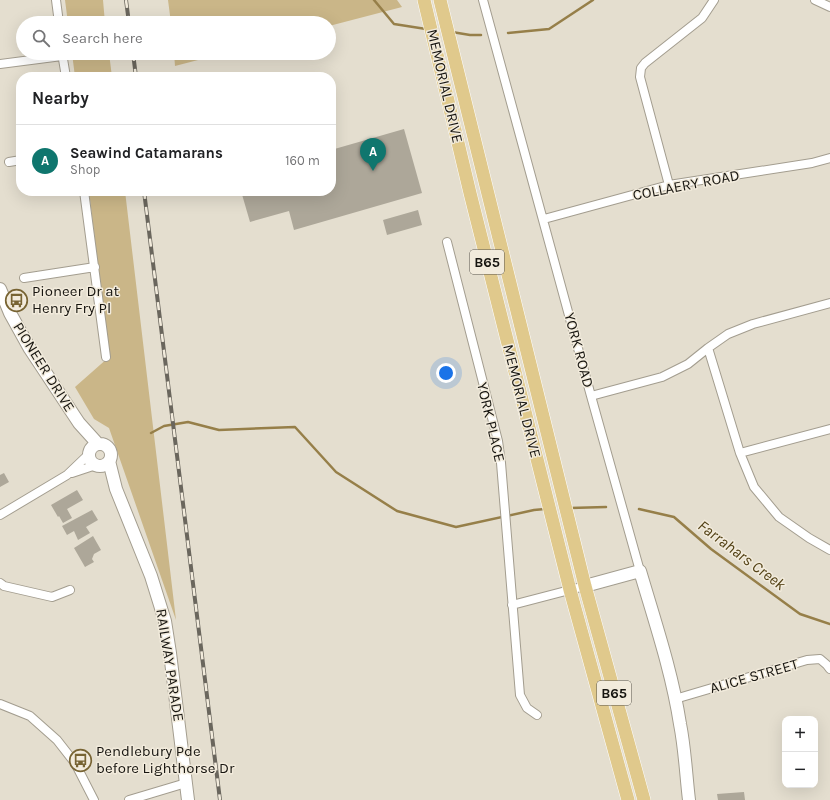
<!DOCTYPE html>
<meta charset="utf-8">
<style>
body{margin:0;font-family:Karla,sans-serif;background:#f2f2f2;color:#202124}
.controls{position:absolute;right:12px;bottom:12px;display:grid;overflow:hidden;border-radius:8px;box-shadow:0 4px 16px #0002}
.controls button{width:36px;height:36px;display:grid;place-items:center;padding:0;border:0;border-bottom:1px solid #e0e0e0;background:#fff;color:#202124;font:20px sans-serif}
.you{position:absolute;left:446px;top:373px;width:14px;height:14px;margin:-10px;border:3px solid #fff;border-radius:50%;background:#1a73e8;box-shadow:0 0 0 6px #1a73e833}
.badge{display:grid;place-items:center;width:26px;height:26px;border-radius:50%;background:#0f766e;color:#fff;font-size:13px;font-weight:700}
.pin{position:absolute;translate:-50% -33px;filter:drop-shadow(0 1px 2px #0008)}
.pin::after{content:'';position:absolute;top:21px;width:14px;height:12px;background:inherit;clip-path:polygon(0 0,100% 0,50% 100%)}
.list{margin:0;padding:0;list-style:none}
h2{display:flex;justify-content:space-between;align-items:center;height:52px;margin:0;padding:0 16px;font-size:17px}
h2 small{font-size:13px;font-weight:400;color:#757577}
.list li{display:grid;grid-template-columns:26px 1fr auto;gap:12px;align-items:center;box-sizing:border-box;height:72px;padding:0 16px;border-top:1px solid #e0e0e0}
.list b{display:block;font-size:15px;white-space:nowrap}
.list p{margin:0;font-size:13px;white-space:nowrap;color:#757577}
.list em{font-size:13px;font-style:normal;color:#757577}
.icon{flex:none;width:22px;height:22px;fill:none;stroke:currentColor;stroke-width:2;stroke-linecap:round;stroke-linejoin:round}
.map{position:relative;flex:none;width:830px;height:800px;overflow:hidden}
.search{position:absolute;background:#fff;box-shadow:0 4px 16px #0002;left:16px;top:16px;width:320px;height:44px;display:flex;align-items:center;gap:10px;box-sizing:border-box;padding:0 14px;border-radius:22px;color:#757577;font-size:15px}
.panel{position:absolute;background:#fff;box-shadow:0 4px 16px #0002;left:16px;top:72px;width:320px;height:124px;border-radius:16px}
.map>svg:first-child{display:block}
.grass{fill:#cab688}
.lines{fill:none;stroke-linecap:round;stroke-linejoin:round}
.stream{stroke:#967f49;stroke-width:2.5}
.building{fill:#ada799}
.minor-casing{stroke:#a39d8f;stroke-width:10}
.secondary-casing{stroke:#a39d8f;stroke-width:14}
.primary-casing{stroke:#fff;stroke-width:14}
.minor{stroke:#fff;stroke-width:8}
.secondary{stroke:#fff;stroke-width:12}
.primary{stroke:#e0c98c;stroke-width:13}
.rail-casing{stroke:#6a665d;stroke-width:4}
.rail{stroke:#f2ebdc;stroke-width:2.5;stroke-dasharray:8;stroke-linecap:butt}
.labels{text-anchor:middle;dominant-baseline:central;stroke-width:3;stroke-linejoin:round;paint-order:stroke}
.shield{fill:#f2ebdc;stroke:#59554d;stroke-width:1}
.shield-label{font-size:14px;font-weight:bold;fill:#171510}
.street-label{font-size:15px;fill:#171510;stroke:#f2ebdc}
.poi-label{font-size:15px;fill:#171510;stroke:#f2ebdc;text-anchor:start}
.water-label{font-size:16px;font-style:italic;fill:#534216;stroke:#f2ebdc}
</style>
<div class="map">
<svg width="830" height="800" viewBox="0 0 830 800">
<rect width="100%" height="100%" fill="#e4decf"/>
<path class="grass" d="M 65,0 L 103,0 L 105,23 L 68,23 Z
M 168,0 L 397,0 L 402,7 L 329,26 L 329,23 L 171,23 Z
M 72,53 L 109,53 L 112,77 L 75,77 Z
M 174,53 L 225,53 L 175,66 Z
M 89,191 L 125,191 L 176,620 L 109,428 L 94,419 L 75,387 L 109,357 Z"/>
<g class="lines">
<path class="stream" d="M 374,0 L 394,24 L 426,29
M 452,32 L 470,35 L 481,35
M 508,33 L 549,29 L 593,0
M 151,433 L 164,426 L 188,422 L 219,430 L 295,427 L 336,472 L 397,511 L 456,527 L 534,510 L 545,509
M 570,508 L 606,507
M 639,509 L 674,517 L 711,549 L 800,614 L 830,624"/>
</g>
<path class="building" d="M 306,72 L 307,77 L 290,77 Z
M 404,129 L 422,193 L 294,230 L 289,211 L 250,222 L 241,191 L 331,191 L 331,150 Z
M 418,210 L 422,225 L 387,235 L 383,220 Z
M 4,473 L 9,482 L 0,487 L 0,475 Z
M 77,490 L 83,500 L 67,509 L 72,518 L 63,523 L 59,516 L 58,517 L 51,505 Z
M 92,510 L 98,520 L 86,527 L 90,533 L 78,540 L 74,531 L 67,535 L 62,526 Z
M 93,536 L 101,550 L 94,554 L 92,559 L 94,562 L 85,567 L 74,548 Z
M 744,792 L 745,800 L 718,800 L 717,794 Z"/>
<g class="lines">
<defs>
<path id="minor" d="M 56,0 L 59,23
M 483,0 L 591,396 L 640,571
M 815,0 L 830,7
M 62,53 L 66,77
M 0,64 L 62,56
M 9,162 L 21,160
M 669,185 L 640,77 L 641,68 L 645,63 L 702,18 L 714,0
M 84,191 L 106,357
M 544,219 L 669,185 L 812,163 L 830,158
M 447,242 L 498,441 L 501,463 L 520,695 L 527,708 L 537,715
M 24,278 L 95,267
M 708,348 L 740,453 L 754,487 L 779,517 L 809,538 L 830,550
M 591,396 L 662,377 L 688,364 L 708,348 L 728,334 L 753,324 L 830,303
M 740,453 L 830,429
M 72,473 L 96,465
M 0,515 L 67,475 L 89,454
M 0,583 L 4,586 L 52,597 L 70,590
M 512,605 L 585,586
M 675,699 L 807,660 L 820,659 L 827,665 L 830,669
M 0,704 L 30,716 L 57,740 L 75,763 L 94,800
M 129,800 L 186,783"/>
<path id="secondary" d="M 0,289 L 10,313 L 30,349 L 79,423 L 98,444
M89 455a11 11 0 1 1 22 0a11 11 0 1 1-22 0Z
M 109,461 L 116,489 L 151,576 L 165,621 L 170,653 L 188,800
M 585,586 L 640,571 C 655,622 672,672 680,724 C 685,749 686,775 689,800"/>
<path id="primary" d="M 424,0 L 470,193 L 570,590 L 628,800
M 440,0 L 585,586 L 644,800"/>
</defs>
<use href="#minor" class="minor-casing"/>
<use href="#secondary" class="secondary-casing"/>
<use href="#primary" class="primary-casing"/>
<use href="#minor" class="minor"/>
<use href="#secondary" class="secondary"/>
<use href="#primary" class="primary"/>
<defs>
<path id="rail" d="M 126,0 L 129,23
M 133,53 L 136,77
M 144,191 L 220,800"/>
</defs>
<use href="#rail" class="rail-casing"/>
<use href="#rail" class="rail"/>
</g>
<defs>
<symbol id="bus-ring" viewBox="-11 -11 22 22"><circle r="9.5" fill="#f2ebdc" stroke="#786433" stroke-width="1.5"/><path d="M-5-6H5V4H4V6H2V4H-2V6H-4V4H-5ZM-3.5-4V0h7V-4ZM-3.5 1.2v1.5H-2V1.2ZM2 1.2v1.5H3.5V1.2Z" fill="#786433"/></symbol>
</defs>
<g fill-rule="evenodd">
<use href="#bus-ring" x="4" y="288" width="25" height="25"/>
<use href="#bus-ring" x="68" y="748" width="25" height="25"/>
</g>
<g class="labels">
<g class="shield">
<rect x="470" y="250" width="34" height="24" rx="3"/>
<rect x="597" y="681" width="34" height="24" rx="3"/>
</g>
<g class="shield-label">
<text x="487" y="262">B65</text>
<text x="614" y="693">B65</text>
</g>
<g class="street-label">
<text transform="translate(445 86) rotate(77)">MEMORIAL DRIVE</text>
<text transform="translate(686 185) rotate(-11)">COLLAERY ROAD</text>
<text transform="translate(579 350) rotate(75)">YORK ROAD</text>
<text transform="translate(44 367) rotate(58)">PIONEER DRIVE</text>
<text transform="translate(522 401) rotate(76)">MEMORIAL DRIVE</text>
<text transform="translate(491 422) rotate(77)">YORK PLACE</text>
<text transform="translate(170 665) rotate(81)">RAILWAY PARADE</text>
<text transform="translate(754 676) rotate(-16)">ALICE STREET</text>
</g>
<g class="poi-label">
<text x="32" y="291">Pioneer Dr at<tspan x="32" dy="17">Henry Fry Pl</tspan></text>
<text x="96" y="751">Pendlebury Pde<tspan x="96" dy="17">before Lighthorse Dr</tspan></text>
</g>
<g class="water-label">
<text transform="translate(742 555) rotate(37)">Farrahars Creek</text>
</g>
</g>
</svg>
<div class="controls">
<button>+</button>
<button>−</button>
</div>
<div class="you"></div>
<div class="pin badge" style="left:373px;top:171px">A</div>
<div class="search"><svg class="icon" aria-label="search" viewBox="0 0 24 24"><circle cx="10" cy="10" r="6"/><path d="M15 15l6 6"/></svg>Search here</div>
<section class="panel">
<h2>Nearby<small></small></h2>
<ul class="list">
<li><span class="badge">A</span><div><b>Seawind Catamarans</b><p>Shop</p></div><em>160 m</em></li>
</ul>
</section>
</div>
